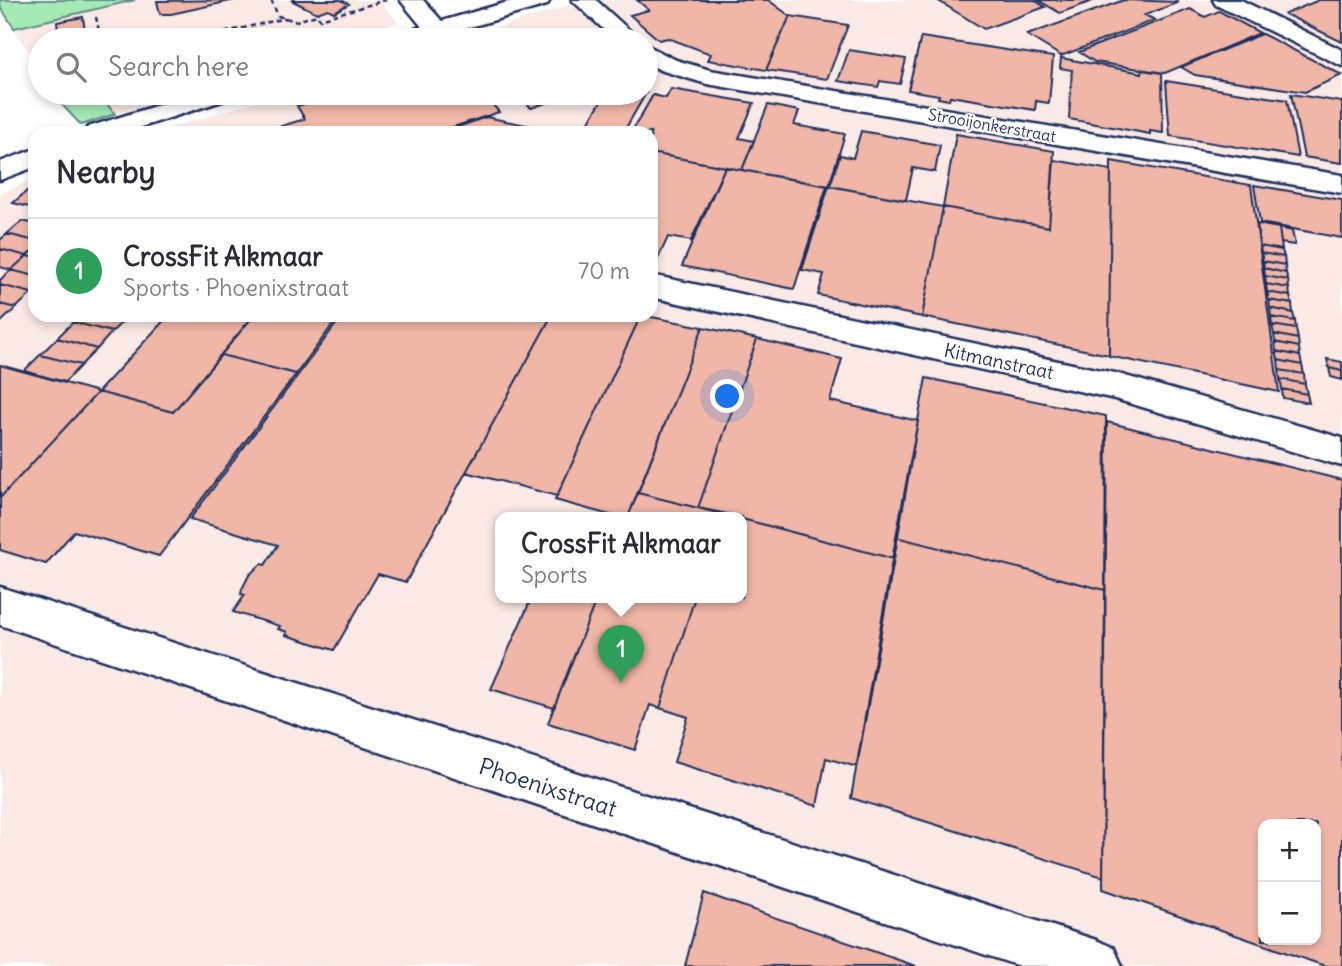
<!DOCTYPE html>
<meta charset="utf-8">
<style>
body{margin:0;font-family:Delius,sans-serif;background:#f7f7f7;color:#2b2b33}
.controls{position:absolute;right:21px;bottom:21px;display:grid;overflow:hidden;border-radius:14px;box-shadow:0 4px 10px #0003}
.controls button{width:63px;height:63px;display:grid;place-items:center;padding:0;border:0;border-bottom:2px solid #e1e1e2;background:#fff;color:#2b2b33;font:35px sans-serif}
.you{position:absolute;left:728px;top:397px;width:24px;height:24px;margin:-18px;border:5px solid #fff;border-radius:50%;background:#1a73e8;box-shadow:0 0 0 10px #1a73e833}
.badge{display:grid;place-items:center;width:46px;height:46px;border-radius:50%;background:#2563eb;color:#fff;font-size:23px;font-weight:700}
.pin{position:absolute;translate:-50% -58px;filter:drop-shadow(0 2px 4px #0008)}
.pin::after{content:'';position:absolute;top:37px;width:24px;height:21px;background:inherit;clip-path:polygon(0 0,100% 0,50% 100%)}
.popup{position:absolute;left:495px;top:512px;width:252px;height:91px;box-sizing:border-box;display:grid;place-content:center;border-radius:14px;background:#fff;filter:drop-shadow(0 2px 5px #0005);font-size:23px;white-space:nowrap;color:#7c7c81}
.popup b{font-size:26px;color:#2b2b33}
.popup::after{content:'';position:absolute;left:50%;top:100%;margin-left:-14px;border:14px solid transparent;border-top-color:#fff}
.list{margin:0;padding:0;list-style:none}
h2{display:flex;justify-content:space-between;align-items:center;height:91px;margin:0;padding:0 28px;font-size:30px}
h2 small{font-size:23px;font-weight:400;color:#7c7c81}
.list li{display:grid;grid-template-columns:46px 1fr auto;gap:21px;align-items:center;box-sizing:border-box;height:105px;padding:0 28px;border-top:2px solid #e1e1e2}
.list b{display:block;font-size:26px;white-space:nowrap}
.list p{margin:0;font-size:23px;white-space:nowrap;color:#7c7c81}
.list em{font-size:23px;font-style:normal;color:#7c7c81}
.icon{flex:none;width:38px;height:38px;fill:none;stroke:currentColor;stroke-width:2;stroke-linecap:round;stroke-linejoin:round}
.map{position:relative;flex:none;width:1342px;height:966px;overflow:hidden}
.search{position:absolute;background:#fff;box-shadow:0 4px 10px #0003;left:28px;top:28px;width:630px;height:77px;display:flex;align-items:center;gap:18px;box-sizing:border-box;padding:0 24px;border-radius:38px;color:#7c7c81;font-size:26px}
.panel{position:absolute;background:#fff;box-shadow:0 4px 10px #0003;left:28px;top:126px;width:630px;height:196px;border-radius:21px}
.map>svg:first-child{display:block}
.built{fill:#fae9e5;fill-rule:evenodd}
.green{fill:#a5eab5;stroke:#608c8a;stroke-width:2}
.building{fill:#f0b7a8;stroke:#1b2f5e;stroke-width:2;fill-rule:evenodd}
.lines{fill:none;stroke-linecap:round;stroke-linejoin:round}
.street-casing{stroke:#1b2f5e;stroke-width:5}
.path{stroke:#1b2f5e;stroke-width:2.5;stroke-dasharray:5 3.5;stroke-linecap:butt}
.street{fill:#fff;fill-rule:evenodd}
.labels{text-anchor:middle;dominant-baseline:central;stroke-width:5;stroke-linejoin:round;paint-order:stroke}
.far-street-label{font-size:16px;fill:#1b2f5e;stroke:#fff}
.street-label{font-size:19px;fill:#1b2f5e;stroke:#fff}
.near-street-label{font-size:23px;fill:#1b2f5e;stroke:#fff}
</style>
<div class="map">
<svg width="1342" height="966" viewBox="0 0 1342 966">
<rect width="100%" height="100%" fill="#fff"/>
<filter id="ink" filterUnits="userSpaceOnUse"><feTurbulence type="fractalNoise" baseFrequency=".0143" numOctaves="2"/><feDisplacementMap in="SourceGraphic" scale="14" xChannelSelector="R" yChannelSelector="G"/><feConvolveMatrix kernelMatrix="1 2 1 2 8 2 1 2 1" color-interpolation-filters="sRGB"/></filter>
<g filter="url(#ink)">
<path class="built" d="M 0,0 L 379,0 L 398,22 L 346,40 L 40,40 L 40,82 L 33,74 L 32,57 L 0,7 Z
M 588,0 L 1342,0 L 1342,966 L 0,966 L 0,194 L 35,179 L 35,315 L 651,315 L 651,133 L 154,133 L 283,93 L 646,93 L 646,40 L 456,40 ZM 500,517 L 742,517 L 742,597 L 500,597 ZM 1263,824 L 1316,824 L 1316,940 L 1263,940 Z
M 51,93 L 182,93 L 81,125 Z"/>
<path class="green" d="M 0,0 L 135,0 L 14,28 L 0,6 Z
M 51,93 L 98,93 L 115,114 L 81,125 Z"/>
<path class="building" d="M 235,0 L 171,14 L 160,14 L 157,1 Z
M 291,0 L 341,0 L 349,4 L 334,12 L 328,9 L 317,13 Z
M 637,0 L 768,0 L 790,16 L 766,70 L 708,60 L 711,54 L 668,38 L 659,40 L 630,15 L 649,10 Z
M 937,0 L 1034,0 L 1045,7 L 984,29 Z
M 1038,0 L 1095,0 L 1060,13 Z
M 1124,0 L 1179,2 L 1145,15 L 1155,20 L 1061,56 L 1027,35 Z
M 1319,0 L 1342,0 L 1342,42 L 1285,14 Z
M 1190,9 L 1205,17 L 1219,11 L 1260,33 L 1165,73 L 1095,62 L 1079,52 Z
M 790,16 L 848,25 L 827,79 L 766,70 Z
M 83,17 L 86,40 L 59,40 L 57,22 Z
M 1262,34 L 1342,75 L 1305,92 L 1195,75 L 1181,67 Z
M 921,37 L 1053,57 L 1049,103 L 1036,101 L 1035,110 L 950,96 L 949,100 L 938,98 L 939,95 L 908,90 Z
M 849,50 L 906,59 L 900,84 L 880,81 L 878,87 L 838,81 Z
M 1061,58 L 1142,73 L 1142,70 L 1162,73 L 1163,133 L 1150,131 L 1150,134 L 1069,119 L 1072,70 L 1060,68 Z
M 1166,81 L 1287,100 L 1298,157 L 1170,136 Z
M 671,89 L 754,103 L 739,138 L 754,141 L 742,170 L 651,153 L 651,133 L 631,133 L 653,95 L 666,98 Z
M 341,93 L 483,93 L 499,112 L 435,133 L 258,133 L 305,119 L 297,106 Z
M 518,93 L 576,93 L 531,108 Z
M 606,93 L 646,93 L 623,133 L 582,133 Z
M 1291,94 L 1342,102 L 1342,163 L 1304,157 Z
M 768,105 L 799,111 L 794,125 L 845,134 L 829,186 L 742,170 Z
M 486,117 L 541,128 L 538,133 L 453,133 L 458,127 Z
M 861,131 L 940,145 L 935,172 L 913,168 L 906,200 L 830,186 L 840,155 L 853,158 Z
M 956,134 L 1054,151 L 1049,227 L 943,207 Z
M 651,153 L 725,167 L 691,241 L 668,237 L 657,261 L 651,260 Z
M 1054,160 L 1111,170 L 1109,355 L 922,317 L 943,207 L 1049,227 Z
M 1111,161 L 1251,185 L 1279,392 L 1109,356 Z
M 725,167 L 827,186 L 794,289 L 682,266 Z
M 35,184 L 33,208 L 13,203 Z
M 1254,185 L 1342,200 L 1342,238 L 1260,223 Z
M 829,186 L 943,207 L 922,317 L 818,295 L 824,274 L 802,270 Z
M 22,221 L 35,224 L 35,241 L 7,234 Z
M 1257,224 L 1279,228 L 1282,250 L 1260,246 Z
M 1279,228 L 1292,231 L 1295,245 L 1281,243 Z
M 7,234 L 35,241 L 35,248 L 27,256 L 0,249 L 0,240 Z
M 1260,246 L 1282,250 L 1284,257 L 1261,253 Z
M 0,249 L 27,256 L 11,270 L 0,267 Z
M 1261,253 L 1284,257 L 1285,265 L 1263,261 Z
M 27,256 L 35,258 L 35,276 L 11,270 Z
M 1263,261 L 1285,265 L 1286,273 L 1264,268 Z
M 1264,268 L 1286,273 L 1288,280 L 1265,276 Z
M 11,270 L 35,276 L 35,290 L 32,293 L 0,285 L 0,280 Z
M 1265,276 L 1288,280 L 1289,288 L 1266,284 Z
M 1266,284 L 1289,288 L 1290,296 L 1267,292 Z
M 0,285 L 32,293 L 16,308 L 0,304 Z
M 1267,292 L 1290,296 L 1292,304 L 1269,300 Z
M 1269,300 L 1292,304 L 1293,313 L 1270,308 Z
M 0,304 L 16,308 L 0,323 Z
M 1270,308 L 1293,313 L 1295,321 L 1271,317 Z
M 80,315 L 119,315 L 127,317 L 112,332 L 73,322 Z
M 169,315 L 254,315 L 173,412 L 98,392 Z
M 254,315 L 340,315 L 296,374 L 221,355 Z
M 343,315 L 552,315 L 406,582 L 378,574 L 334,650 L 286,635 L 287,632 L 278,629 L 280,626 L 233,612 L 245,595 L 241,594 L 242,589 L 249,575 L 261,564 L 265,565 L 278,545 L 190,519 Z
M 552,315 L 641,315 L 557,496 L 466,472 Z
M 641,315 L 703,327 L 628,517 L 617,517 L 555,500 Z
M 1271,317 L 1295,321 L 1296,329 L 1272,325 Z
M 73,322 L 112,332 L 97,349 L 57,338 Z
M 1272,325 L 1296,329 L 1298,339 L 1274,334 Z
M 703,327 L 757,339 L 698,508 L 638,493 Z
M 1274,334 L 1298,339 L 1299,347 L 1275,342 Z
M 57,338 L 97,349 L 81,365 L 40,355 Z
M 757,339 L 842,359 L 830,401 L 918,421 L 894,559 L 742,519 L 742,517 L 698,508 Z
M 1275,342 L 1299,347 L 1300,356 L 1276,351 Z
M 1276,351 L 1300,356 L 1302,365 L 1278,360 Z
M 40,355 L 81,365 L 65,382 L 24,371 Z
M 221,355 L 296,374 L 159,556 L 74,531 L 46,564 L 0,550 L 0,498 L 98,392 L 173,412 Z
M 1327,359 L 1342,362 L 1342,371 L 1329,368 Z
M 1278,360 L 1302,365 L 1304,374 L 1279,370 Z
M 0,365 L 98,392 L 0,498 Z
M 1329,368 L 1342,371 L 1342,380 L 1331,377 Z
M 1279,370 L 1304,374 L 1305,384 L 1280,379 Z
M 926,378 L 1106,416 L 1105,590 L 896,537 Z
M 1280,379 L 1305,384 L 1307,394 L 1282,389 Z
M 1282,389 L 1307,394 L 1309,403 L 1283,398 Z
M 1107,422 L 1342,480 L 1342,966 L 1325,966 L 1103,889 ZM 1263,824 L 1316,824 L 1316,940 L 1263,940 Z
M 638,493 L 698,508 L 721,514 L 721,517 L 628,517 Z
M 742,519 L 894,559 L 857,767 L 826,758 L 817,806 L 674,762 L 688,717 L 660,708 L 695,597 L 742,597 Z
M 896,537 L 1105,590 L 1103,877 L 851,798 Z
M 532,597 L 597,597 L 554,708 L 491,689 Z
M 597,597 L 695,597 L 660,708 L 650,705 L 635,750 L 548,723 Z
M 704,893 L 916,966 L 685,966 Z"/>
<g class="lines">
<defs>
<path id="street" d="M 400,0 L 423,0 L 442,21 L 515,0 L 550,0 L 547,5 L 425,40 L 390,40 L 393,35 L 422,27 Z
M 572,0 L 596,0 L 640,40 L 615,40 Z
M 1213,0 L 1241,0 L 1342,50 L 1342,66 L 1216,5 Z
M 646,45 L 676,60 L 710,70 L 1342,175 L 1342,193 L 707,84 L 660,70 L 646,62 Z
M 197,93 L 234,93 L 231,98 L 123,133 L 84,133 L 88,127 Z
M 35,149 L 35,167 L 0,180 L 0,162 Z
M 651,275 L 1115,373 L 1342,438 L 1342,466 L 1115,399 L 651,297 Z
M 0,587 L 1096,940 L 1114,948 L 1122,966 L 1019,966 L 0,625 Z"/>
</defs>
<use href="#street" class="street-casing"/>
<path class="path" d="M 271,0 L 278,16 L 296,21 L 317,15 L 320,19 L 386,0
M 96,17 L 101,40
M 192,40 L 286,18"/>
<use href="#street" class="street"/>
</g>
</g>
<g class="labels">
<g class="far-street-label">
<text transform="translate(992 125) rotate(10)">Strooijonkerstraat</text>
</g>
<g class="street-label">
<text transform="translate(999 361) rotate(12)">Kitmanstraat</text>
</g>
<g class="near-street-label">
<text transform="translate(548 787) rotate(18)">Phoenixstraat</text>
</g>
</g>
</svg>
<div class="controls">
<button>+</button>
<button>−</button>
</div>
<div class="you"></div>
<div class="pin badge" style="left:621px;top:683px;background:#2e9e5b">1</div>
<div class="popup"><b>CrossFit Alkmaar</b>Sports</div>
<div class="search"><svg class="icon" aria-label="search" viewBox="0 0 24 24"><circle cx="10" cy="10" r="6"/><path d="M15 15l6 6"/></svg>Search here</div>
<section class="panel">
<h2>Nearby<small></small></h2>
<ul class="list">
<li><span class="badge" style="background:#2e9e5b">1</span><div><b>CrossFit Alkmaar</b><p>Sports · Phoenixstraat</p></div><em>70 m</em></li>
</ul>
</section>
</div>
